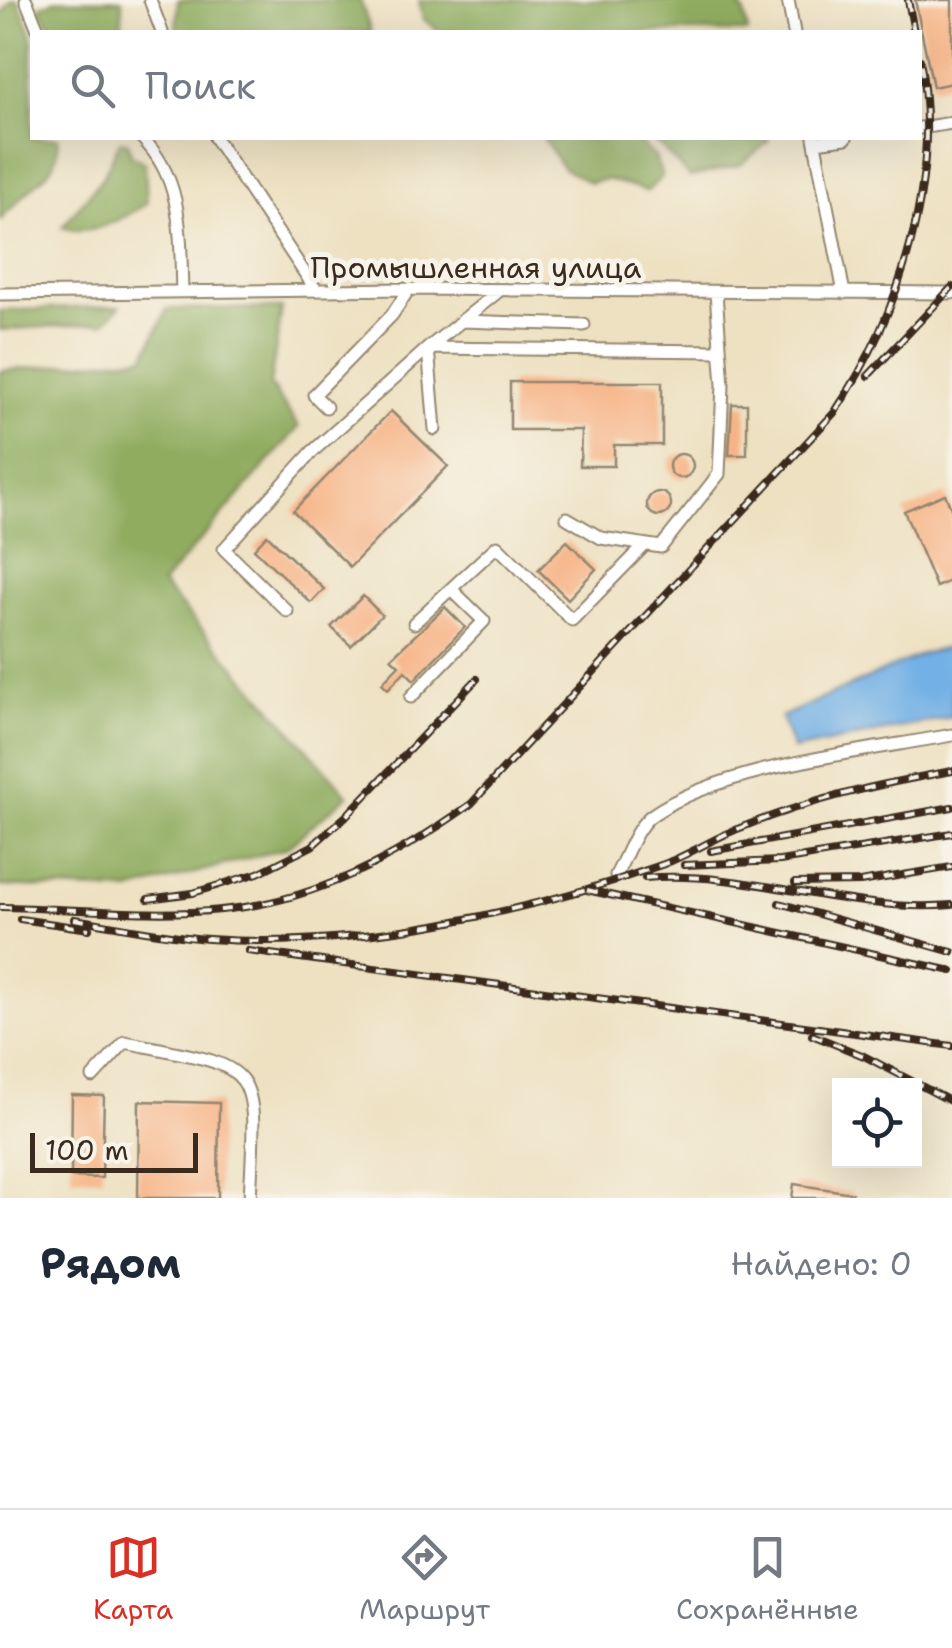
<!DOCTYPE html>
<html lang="ru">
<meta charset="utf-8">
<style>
body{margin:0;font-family:"Shantell Sans",sans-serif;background:#f2f2f3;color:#1f2937}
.controls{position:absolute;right:30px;bottom:30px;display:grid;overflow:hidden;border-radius:0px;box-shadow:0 10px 40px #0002}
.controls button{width:90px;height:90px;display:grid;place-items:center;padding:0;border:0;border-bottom:2px solid #e0e1e3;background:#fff;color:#1f2937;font:50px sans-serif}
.scale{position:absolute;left:30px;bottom:25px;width:168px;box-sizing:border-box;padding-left:10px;border:5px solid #3b2a1e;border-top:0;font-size:28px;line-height:35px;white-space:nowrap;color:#3b2a1e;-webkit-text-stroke:8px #f7f3e8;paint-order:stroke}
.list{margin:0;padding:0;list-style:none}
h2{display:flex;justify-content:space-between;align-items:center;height:130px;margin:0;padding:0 40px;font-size:42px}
h2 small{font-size:32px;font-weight:400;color:#747a83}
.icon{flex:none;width:55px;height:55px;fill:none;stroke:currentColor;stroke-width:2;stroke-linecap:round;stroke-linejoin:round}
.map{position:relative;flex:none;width:952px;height:1198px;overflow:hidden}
.search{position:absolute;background:#fff;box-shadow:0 10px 40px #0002;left:30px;right:30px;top:30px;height:110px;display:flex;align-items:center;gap:25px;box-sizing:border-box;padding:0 35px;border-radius:0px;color:#747a83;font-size:38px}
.sheet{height:310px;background:#fff}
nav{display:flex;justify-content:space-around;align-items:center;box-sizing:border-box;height:140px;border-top:2px solid #e0e1e3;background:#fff;font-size:28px;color:#747a83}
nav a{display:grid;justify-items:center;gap:5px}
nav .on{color:#d93025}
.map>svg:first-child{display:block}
.forest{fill:#8fac5e;stroke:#656b3e;stroke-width:2.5}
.water{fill:#72b0e5;stroke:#566d82;stroke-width:2.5}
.building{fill:#f7b385}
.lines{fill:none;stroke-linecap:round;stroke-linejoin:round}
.minor-casing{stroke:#948670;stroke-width:15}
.minor{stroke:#fff;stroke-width:11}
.rail-casing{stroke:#3b2a1e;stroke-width:8}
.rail{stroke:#f7f3e8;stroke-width:4;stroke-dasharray:11;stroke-linecap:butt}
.labels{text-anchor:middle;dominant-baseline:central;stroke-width:10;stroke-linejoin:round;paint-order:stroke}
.street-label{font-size:30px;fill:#3b2a1e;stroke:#f7f3e8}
</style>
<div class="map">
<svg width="952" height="1198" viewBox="0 0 952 1198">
<rect width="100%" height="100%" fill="#f7f3e8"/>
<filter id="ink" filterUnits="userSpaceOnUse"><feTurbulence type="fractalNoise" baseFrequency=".01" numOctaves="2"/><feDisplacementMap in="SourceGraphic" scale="20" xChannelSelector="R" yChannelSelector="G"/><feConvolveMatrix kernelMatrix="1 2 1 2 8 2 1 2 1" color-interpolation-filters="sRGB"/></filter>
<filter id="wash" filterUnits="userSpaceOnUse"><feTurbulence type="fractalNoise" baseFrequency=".0048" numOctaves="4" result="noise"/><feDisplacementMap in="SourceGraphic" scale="40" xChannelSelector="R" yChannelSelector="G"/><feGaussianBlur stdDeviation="2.25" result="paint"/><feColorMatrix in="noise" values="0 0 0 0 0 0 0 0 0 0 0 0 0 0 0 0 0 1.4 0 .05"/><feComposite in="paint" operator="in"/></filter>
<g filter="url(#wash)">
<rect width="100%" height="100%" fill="#eee1c2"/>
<path class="forest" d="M 12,0 L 18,0 L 32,35 L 32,138 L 58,138 C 59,168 48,172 28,191 C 19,199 10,211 0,220 L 0,16 Z
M 54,0 L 122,0 L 122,30 L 128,32 L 54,32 L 39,8 Z
M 178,0 L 360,0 L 371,32 L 176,32 Z
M 419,0 L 735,0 L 744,12 L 748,32 L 441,32 L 423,19 Z
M 543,138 L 645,138 L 642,145 L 655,157 L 662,177 L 647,191 L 606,179 L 590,183 L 563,168 Z
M 652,138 L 768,138 L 769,141 L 740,165 L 690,177 Z
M 120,141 L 128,142 L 131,155 L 145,163 L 147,203 C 122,220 91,237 62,227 L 103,177 Z
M 120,306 L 104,323 L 0,330 L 0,311 Z
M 282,308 L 270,385 L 299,427 L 162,584 L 348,795 L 286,848 L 129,891 L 0,886 L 0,371 L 144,357 L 167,309 Z"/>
<path class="water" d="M 952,647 L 952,717 L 793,750 L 781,717 L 924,653 Z"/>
<g id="blocks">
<path class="building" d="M 915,0 L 952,0 L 952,83 L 933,87 Z
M 510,382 L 662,382 L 662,445 L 614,445 L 614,466 L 580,466 L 581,430 L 510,430 Z
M 732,404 L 747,404 L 747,455 L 729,455 Z
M 391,411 L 448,466 L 350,567 L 293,511 Z
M669 466a12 12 0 1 1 24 0a12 12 0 1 1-24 0Z
M647 504a12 12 0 1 1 24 0a12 12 0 1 1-24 0Z
M 945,494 L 952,511 L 952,580 L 936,587 L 904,511 Z
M 267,535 L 324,589 L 311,603 L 254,549 Z
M 567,541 L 596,569 L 568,599 L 538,570 Z
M 363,596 L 382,615 L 351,646 L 331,627 Z
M 445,607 L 465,627 L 414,680 L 405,671 L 388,689 L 382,683 L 399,665 L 391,658 Z
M 72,1095 L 104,1096 L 102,1178 L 71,1177 Z
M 139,1101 L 219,1103 L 218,1198 L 138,1198 Z
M 794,1184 L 852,1193 L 852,1198 L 792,1198 Z"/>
</g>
</g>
<g filter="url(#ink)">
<use href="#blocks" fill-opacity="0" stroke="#948670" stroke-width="2.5"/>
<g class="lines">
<defs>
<path id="minor" d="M 26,0 L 39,32
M 150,0 L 162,32
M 788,0 L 794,32
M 920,128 L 952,123
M 142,138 C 184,180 180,237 182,292
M 215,138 L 316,290
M 814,138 L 844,293
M 815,142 L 846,138
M 0,294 L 409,289 L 952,293
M 462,321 L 584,325
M 326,407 L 314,395 L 392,315 L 409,289
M 435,429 L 428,348 L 720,351
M 567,518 L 601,538 L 661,547 L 719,474 L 723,385 L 716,293
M 287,611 L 224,549 L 313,451 L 428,348 L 499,291
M 414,623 L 497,546 L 572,620 L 645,545
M 411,697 L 484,621 L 451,589
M 616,875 C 626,857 636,826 652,815 C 722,766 867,751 952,735
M 93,1077 L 125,1042 C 259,1069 258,1059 250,1198"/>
</defs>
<use href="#minor" class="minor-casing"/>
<use href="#minor" class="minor"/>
<defs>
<path id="rail" d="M 908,0 L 914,32
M 868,376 L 952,287
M 711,851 L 952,807
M 684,865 L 780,861 L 952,833
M 645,878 C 748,869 848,914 952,905
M 795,883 L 860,882 L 952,867
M 587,890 L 952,971
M 148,899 L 193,893 L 258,873 L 312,846 L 346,816 L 477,679
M 779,903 L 952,952
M 0,907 C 73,908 149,917 221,910 C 316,901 395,858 471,804 L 834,413 C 901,315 942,178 920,60
M 20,919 L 89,929
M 74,919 C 119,926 164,936 209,939 C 355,950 527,913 664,864 C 690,854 714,838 740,828 C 809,800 878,784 952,771
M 248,951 L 952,1046
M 812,1035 L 864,1056 L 952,1102"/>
</defs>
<use href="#rail" class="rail-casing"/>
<use href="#rail" class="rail"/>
</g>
</g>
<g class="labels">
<g class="street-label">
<text x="476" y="267">Промышленная улица</text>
</g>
</g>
</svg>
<div class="controls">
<button><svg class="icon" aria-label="locate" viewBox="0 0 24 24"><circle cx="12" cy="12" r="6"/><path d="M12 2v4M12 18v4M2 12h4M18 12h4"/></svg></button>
</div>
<div class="scale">100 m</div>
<div class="search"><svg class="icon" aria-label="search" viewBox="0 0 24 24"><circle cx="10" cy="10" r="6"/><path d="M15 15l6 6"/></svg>Поиск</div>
</div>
<section class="sheet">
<h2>Рядом<small>Найдено: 0</small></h2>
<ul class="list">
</ul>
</section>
<nav>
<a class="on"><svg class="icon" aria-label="map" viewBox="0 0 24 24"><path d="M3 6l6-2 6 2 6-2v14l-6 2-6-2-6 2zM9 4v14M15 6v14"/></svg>Карта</a>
<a><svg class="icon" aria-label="directions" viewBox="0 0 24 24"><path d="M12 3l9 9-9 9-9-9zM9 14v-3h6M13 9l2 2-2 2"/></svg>Маршрут</a>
<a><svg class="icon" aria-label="saved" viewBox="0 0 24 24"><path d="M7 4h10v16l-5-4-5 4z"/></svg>Сохранённые</a>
</nav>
